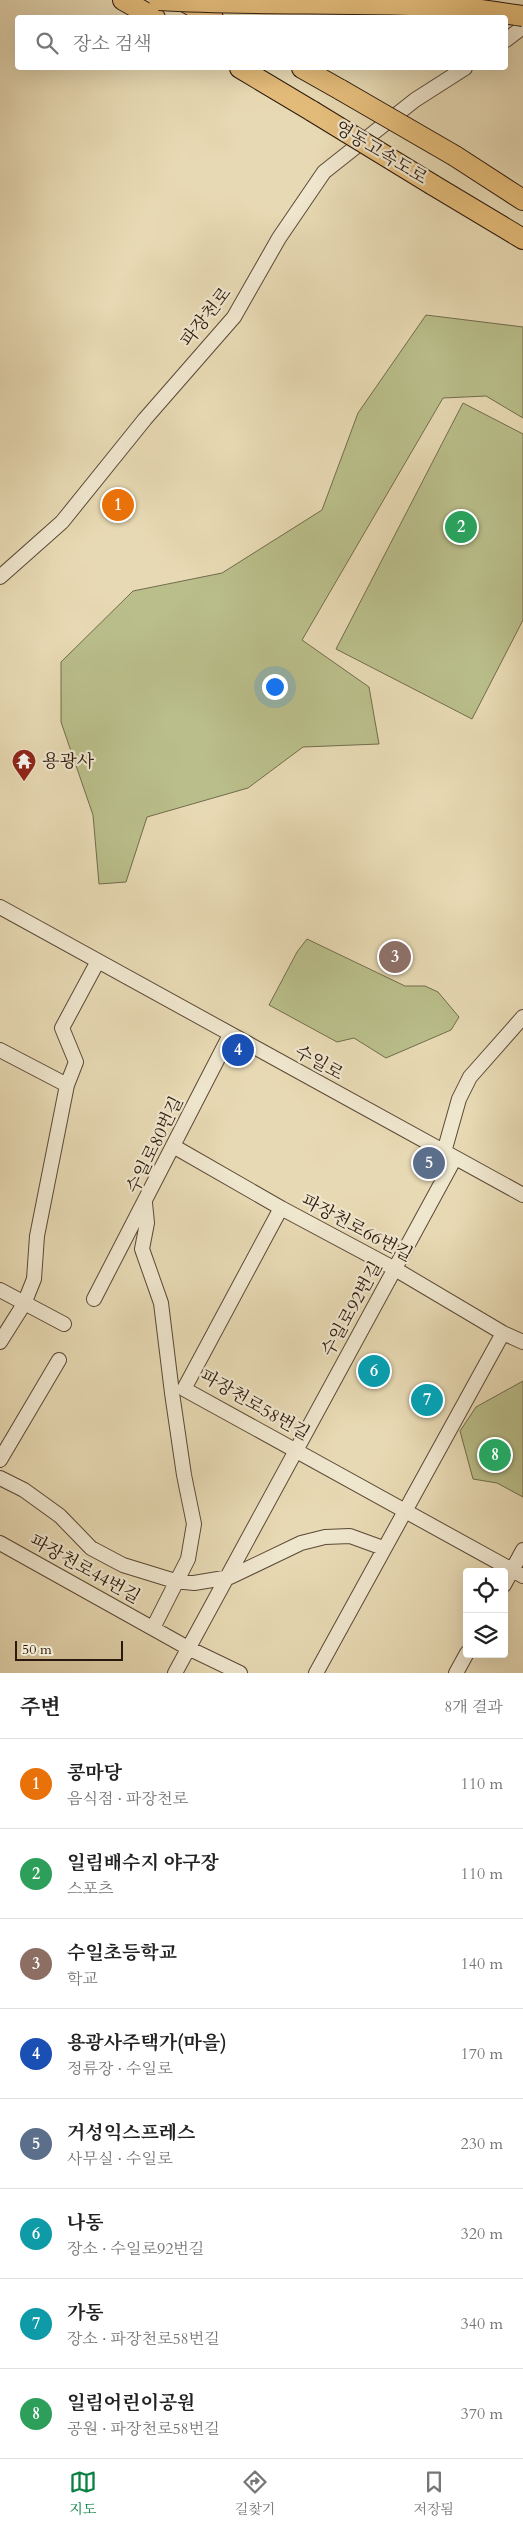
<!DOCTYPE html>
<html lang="ko">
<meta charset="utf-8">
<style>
body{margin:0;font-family:Cardo,"Noto Serif KR",serif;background:#f2f2f2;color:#222}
.controls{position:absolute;right:15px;bottom:15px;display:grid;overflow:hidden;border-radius:5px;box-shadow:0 5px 20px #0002}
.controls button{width:45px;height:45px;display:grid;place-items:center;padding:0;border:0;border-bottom:1px solid #e0e0e0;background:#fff;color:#222;font:25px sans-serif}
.scale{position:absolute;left:15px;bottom:12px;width:108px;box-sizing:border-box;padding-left:5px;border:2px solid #2c190d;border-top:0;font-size:14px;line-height:18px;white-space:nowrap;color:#2c190d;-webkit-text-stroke:4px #efe6ce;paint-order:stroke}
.you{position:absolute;left:274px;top:686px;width:18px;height:18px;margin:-12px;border:4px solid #fff;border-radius:50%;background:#1a73e8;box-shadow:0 0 0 8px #1a73e833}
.badge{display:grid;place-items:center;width:32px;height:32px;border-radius:50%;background:#0b8043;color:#fff;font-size:16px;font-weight:700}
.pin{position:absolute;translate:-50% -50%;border:2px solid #fff;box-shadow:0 1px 5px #0006}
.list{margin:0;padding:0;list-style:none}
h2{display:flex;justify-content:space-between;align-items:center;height:65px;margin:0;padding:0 20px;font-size:21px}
h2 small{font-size:16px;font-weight:400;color:#767676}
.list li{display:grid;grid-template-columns:32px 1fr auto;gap:15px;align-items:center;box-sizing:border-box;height:90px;padding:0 20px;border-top:1px solid #e0e0e0}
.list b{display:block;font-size:19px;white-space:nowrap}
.list p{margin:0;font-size:16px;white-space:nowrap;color:#767676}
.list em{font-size:16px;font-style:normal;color:#767676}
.icon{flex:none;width:28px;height:28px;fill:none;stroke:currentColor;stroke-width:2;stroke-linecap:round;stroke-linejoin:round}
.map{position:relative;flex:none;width:523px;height:1673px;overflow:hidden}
.search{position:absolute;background:#fff;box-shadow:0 5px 20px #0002;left:15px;right:15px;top:15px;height:55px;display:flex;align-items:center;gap:12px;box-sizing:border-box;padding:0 18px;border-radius:5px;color:#767676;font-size:19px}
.sheet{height:785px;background:#fff}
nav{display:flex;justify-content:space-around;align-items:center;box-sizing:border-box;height:70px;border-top:1px solid #e0e0e0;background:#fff;font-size:14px;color:#767676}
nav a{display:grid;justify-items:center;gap:2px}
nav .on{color:#0b8043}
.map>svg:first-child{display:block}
.green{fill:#b9be8a;stroke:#726c4c}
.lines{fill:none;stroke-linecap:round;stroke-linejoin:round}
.minor-casing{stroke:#5b4936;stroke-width:16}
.highway-casing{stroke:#2c190d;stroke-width:22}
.minor{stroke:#efe6ce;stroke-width:14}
.highway{stroke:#e4bc7a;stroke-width:20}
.highway-bridge-casing{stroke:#2c190d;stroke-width:22;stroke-linecap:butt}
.highway-bridge{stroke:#e4bc7a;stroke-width:20}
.labels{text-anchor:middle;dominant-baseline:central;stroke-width:4.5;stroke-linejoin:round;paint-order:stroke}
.street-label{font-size:18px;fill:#2c190d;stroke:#efe6ce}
.poi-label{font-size:18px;fill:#2c190d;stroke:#efe6ce;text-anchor:start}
</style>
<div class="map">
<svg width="523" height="1673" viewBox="0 0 523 1673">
<rect width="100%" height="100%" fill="#e7d9b3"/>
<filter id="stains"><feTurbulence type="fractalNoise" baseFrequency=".004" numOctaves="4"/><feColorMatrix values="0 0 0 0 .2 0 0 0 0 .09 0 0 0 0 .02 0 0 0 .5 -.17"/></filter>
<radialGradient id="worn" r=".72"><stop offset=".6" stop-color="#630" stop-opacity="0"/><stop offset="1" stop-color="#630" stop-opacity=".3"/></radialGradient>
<path class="green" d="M 426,315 L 523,327 L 523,418 L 486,396 L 443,398 L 302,640 L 369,687 L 379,744 L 303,747 L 248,788 L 147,817 L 126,882 L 99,884 L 93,815 L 61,722 L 61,662 L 133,591 L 222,573 L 322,510 L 358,413 Z
M 463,403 L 523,434 L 523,620 L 472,719 L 336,649 Z
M 307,939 L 405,986 L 425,986 L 438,992 L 459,1017 L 451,1030 L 386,1058 L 354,1038 L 337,1042 L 269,1005 L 297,952 Z
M 523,1381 L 523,1497 L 497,1483 L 473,1479 L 460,1431 L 476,1407 Z"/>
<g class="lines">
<defs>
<path id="minor" d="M 506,40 L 523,27
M 0,577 L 62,522 L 145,419 L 234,317 L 279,238 L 324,172 L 415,100 L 465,68
M 0,907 L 523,1195
M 0,1050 L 67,1085
M 173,1146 L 281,1208 L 395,1269 L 503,1333 L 523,1342
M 444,1152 L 459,1099 L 470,1077 L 523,1017
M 145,1203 L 147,1223 L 142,1249 L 161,1303 L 172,1393 L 184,1475 L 194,1524 L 188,1559 L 153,1628
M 281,1208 L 184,1389 L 523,1576
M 0,1290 L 64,1324
M 94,1299 L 230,1035
M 0,1342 L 24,1304 L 34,1279 L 37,1236 L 67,1085 L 76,1062 L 62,1028 L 98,961
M 0,1460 L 59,1360
M 0,1478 L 24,1490 L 60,1516 L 91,1548 L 123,1565 L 175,1581 L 194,1583 L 230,1577 L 301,1543 L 325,1537 L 350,1536 L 383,1548
M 0,1543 L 188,1648 L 240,1673
M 504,1585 L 523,1550
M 175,1673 L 455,1158
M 316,1673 L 503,1333
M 456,1673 L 467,1653"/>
<path id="highway" d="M 123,0 L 155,18
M 182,0 L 213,18
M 240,68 L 312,111
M 302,68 L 341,90
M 455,156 L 523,200
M 433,185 L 523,239"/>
</defs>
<use href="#minor" class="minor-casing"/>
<use href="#highway" class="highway-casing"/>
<use href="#minor" class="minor"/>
<use href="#highway" class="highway"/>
<defs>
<path id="highway-bridge" d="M 159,0 C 257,6 356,1 455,7 C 478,9 501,13 523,16
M 341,90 L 455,156
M 312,111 L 433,185"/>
</defs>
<use href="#highway-bridge" class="highway-bridge-casing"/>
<use href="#highway-bridge" class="highway-bridge"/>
</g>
<defs>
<symbol id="temple-pin" viewBox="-11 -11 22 30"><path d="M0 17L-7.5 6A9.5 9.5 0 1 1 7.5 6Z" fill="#8f2418" stroke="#efe6ce"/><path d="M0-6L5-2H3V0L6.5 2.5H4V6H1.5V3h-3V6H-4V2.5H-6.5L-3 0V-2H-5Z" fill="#fff"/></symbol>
</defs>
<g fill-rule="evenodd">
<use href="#temple-pin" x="10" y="747" width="28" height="38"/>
</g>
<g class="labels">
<g class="street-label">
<text transform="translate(381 153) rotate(31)">영동고속도로</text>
<text transform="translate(206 317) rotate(-52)">파장천로</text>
<text transform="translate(319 1063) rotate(29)">수일로</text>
<text transform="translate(155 1145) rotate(-64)">수일로80번길</text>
<text transform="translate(357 1228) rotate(28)">파장천로66번길</text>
<text transform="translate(352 1309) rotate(-61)">수일로92번길</text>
<text transform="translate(255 1405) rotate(30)">파장천로58번길</text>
<text transform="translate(85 1569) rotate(29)">파장천로44번길</text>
</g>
<g class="poi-label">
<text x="42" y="761">용광사</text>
</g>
</g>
<rect width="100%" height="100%" filter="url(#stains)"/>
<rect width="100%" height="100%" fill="url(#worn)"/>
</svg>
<div class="controls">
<button><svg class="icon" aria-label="locate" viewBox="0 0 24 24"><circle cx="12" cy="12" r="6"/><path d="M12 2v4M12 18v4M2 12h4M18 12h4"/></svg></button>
<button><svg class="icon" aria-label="layers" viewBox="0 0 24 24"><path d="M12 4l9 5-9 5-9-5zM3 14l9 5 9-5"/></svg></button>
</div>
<div class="scale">50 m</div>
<div class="you"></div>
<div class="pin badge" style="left:118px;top:505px;background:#e8710a">1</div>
<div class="pin badge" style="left:461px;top:527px;background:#2e9e5b">2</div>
<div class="pin badge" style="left:395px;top:957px;background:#8d6e63">3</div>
<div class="pin badge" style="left:238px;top:1050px;background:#1a4fb4">4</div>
<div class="pin badge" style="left:429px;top:1163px;background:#5c6f8a">5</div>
<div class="pin badge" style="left:374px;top:1371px;background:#0f9aa8">6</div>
<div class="pin badge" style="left:427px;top:1400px;background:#0f9aa8">7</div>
<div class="pin badge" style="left:495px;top:1455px;background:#2e9e5b">8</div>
<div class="search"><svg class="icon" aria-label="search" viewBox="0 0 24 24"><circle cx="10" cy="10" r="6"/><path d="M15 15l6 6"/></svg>장소 검색</div>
</div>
<section class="sheet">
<h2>주변<small>8개 결과</small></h2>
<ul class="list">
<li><span class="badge" style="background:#e8710a">1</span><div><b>콩마당</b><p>음식점 · 파장천로</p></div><em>110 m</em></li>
<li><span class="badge" style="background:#2e9e5b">2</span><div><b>일림배수지 야구장</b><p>스포츠</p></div><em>110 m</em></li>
<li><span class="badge" style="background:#8d6e63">3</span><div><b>수일초등학교</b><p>학교</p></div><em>140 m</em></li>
<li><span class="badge" style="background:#1a4fb4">4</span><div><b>용광사주택가(마을)</b><p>정류장 · 수일로</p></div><em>170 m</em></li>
<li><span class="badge" style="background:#5c6f8a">5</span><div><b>거성익스프레스</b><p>사무실 · 수일로</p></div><em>230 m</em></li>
<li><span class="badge" style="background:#0f9aa8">6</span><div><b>나동</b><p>장소 · 수일로92번길</p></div><em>320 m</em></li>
<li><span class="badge" style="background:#0f9aa8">7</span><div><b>가동</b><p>장소 · 파장천로58번길</p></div><em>340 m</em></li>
<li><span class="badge" style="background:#2e9e5b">8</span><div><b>일림어린이공원</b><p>공원 · 파장천로58번길</p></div><em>370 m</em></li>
</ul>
</section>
<nav>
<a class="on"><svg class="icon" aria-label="map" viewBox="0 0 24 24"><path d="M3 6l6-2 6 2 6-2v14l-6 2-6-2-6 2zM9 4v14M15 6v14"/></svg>지도</a>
<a><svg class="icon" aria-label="directions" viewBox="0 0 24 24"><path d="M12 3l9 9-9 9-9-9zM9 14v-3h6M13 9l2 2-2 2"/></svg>길찾기</a>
<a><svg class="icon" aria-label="saved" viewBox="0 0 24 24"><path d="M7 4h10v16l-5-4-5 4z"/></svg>저장됨</a>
</nav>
